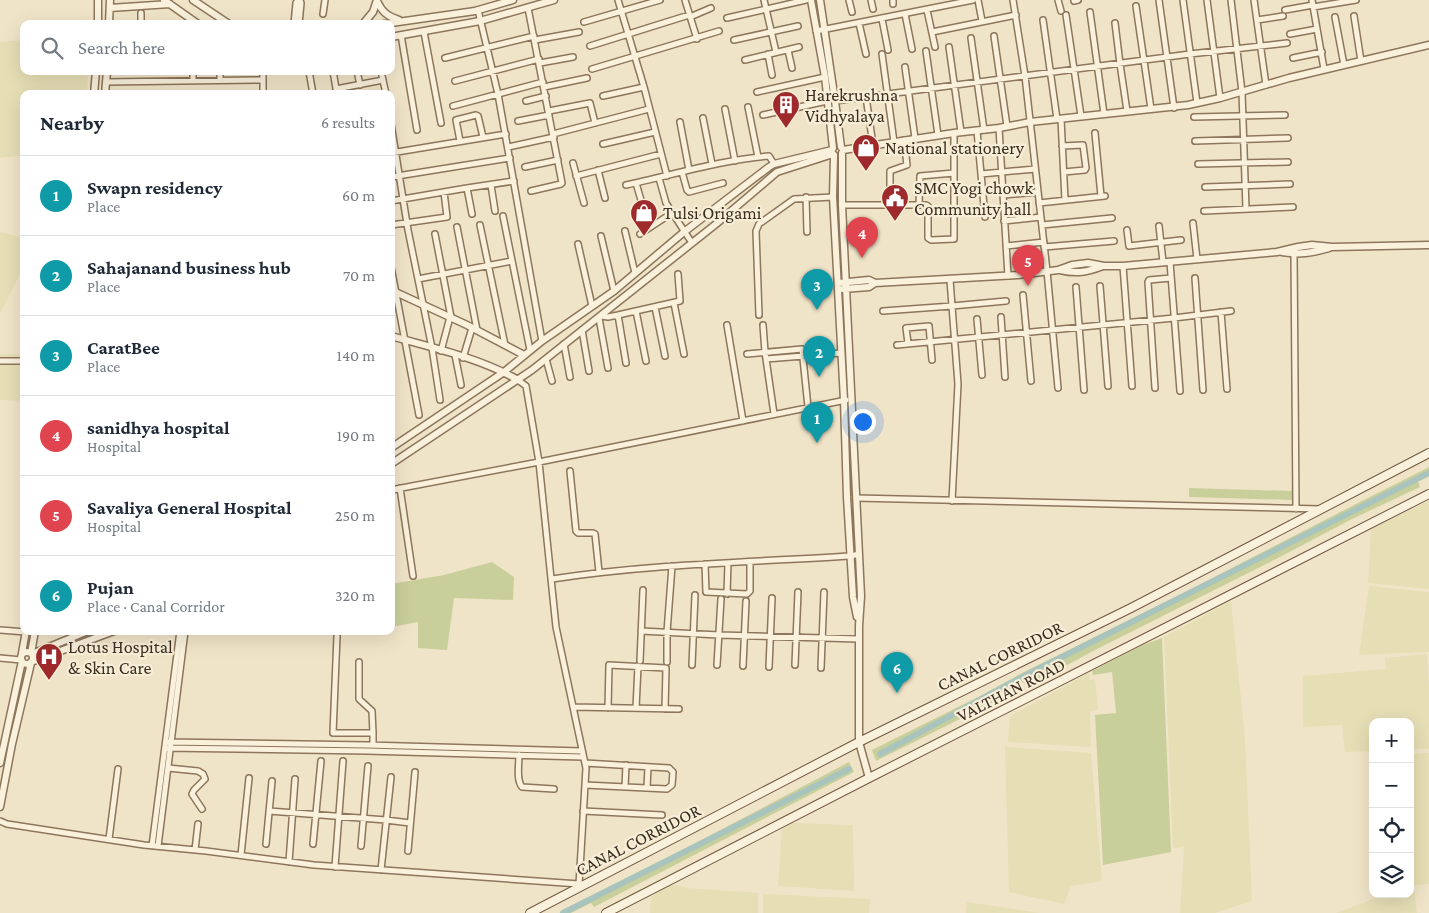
<!DOCTYPE html>
<meta charset="utf-8">
<style>
body{margin:0;font-family:"Crimson Pro",serif;background:#f6f6f7;color:#1f2937}
.controls{position:absolute;right:15px;bottom:15px;display:grid;overflow:hidden;border-radius:10px;box-shadow:0 5px 20px #0002}
.controls button{width:45px;height:45px;display:grid;place-items:center;padding:0;border:0;border-bottom:1px solid #e0e1e3;background:#fff;color:#1f2937;font:25px sans-serif}
.you{position:absolute;left:862px;top:421px;width:18px;height:18px;margin:-12px;border:4px solid #fff;border-radius:50%;background:#1a73e8;box-shadow:0 0 0 8px #1a73e833}
.badge{display:grid;place-items:center;width:32px;height:32px;border-radius:50%;background:#ea580c;color:#fff;font-size:16px;font-weight:700}
.pin{position:absolute;translate:-50% -41px;filter:drop-shadow(0 1px 2px #0008)}
.pin::after{content:'';position:absolute;top:26px;width:18px;height:15px;background:inherit;clip-path:polygon(0 0,100% 0,50% 100%)}
.list{margin:0;padding:0;list-style:none}
h2{display:flex;justify-content:space-between;align-items:center;height:65px;margin:0;padding:0 20px;font-size:21px}
h2 small{font-size:16px;font-weight:400;color:#747a83}
.list li{display:grid;grid-template-columns:32px 1fr auto;gap:15px;align-items:center;box-sizing:border-box;height:80px;padding:0 20px;border-top:1px solid #e0e1e3}
.list b{display:block;font-size:19px;white-space:nowrap}
.list p{margin:0;font-size:16px;white-space:nowrap;color:#747a83}
.list em{font-size:16px;font-style:normal;color:#747a83}
.icon{flex:none;width:28px;height:28px;fill:none;stroke:currentColor;stroke-width:2;stroke-linecap:round;stroke-linejoin:round}
.map{position:relative;flex:none;width:1429px;height:913px;overflow:hidden}
.search{position:absolute;background:#fff;box-shadow:0 5px 20px #0002;left:20px;top:20px;width:375px;height:55px;display:flex;align-items:center;gap:12px;box-sizing:border-box;padding:0 18px;border-radius:10px;color:#747a83;font-size:19px}
.panel{position:absolute;background:#fff;box-shadow:0 5px 20px #0002;left:20px;top:90px;width:375px;height:545px;border-radius:10px}
.map>svg:first-child{display:block}
.farmland{fill:#e6deb5}
.green{fill:#c9cf9b}
.lines{fill:none;stroke-linecap:round;stroke-linejoin:round}
.canal{stroke:#a9c4bc;stroke-width:6}
.minor-casing{stroke:#8d765c;stroke-width:8}
.tertiary-casing{stroke:#8d765c;stroke-width:9}
.secondary-casing{stroke:#6f573f;stroke-width:10}
.minor{stroke:#faf1dc;stroke-width:5}
.tertiary{stroke:#faf1dc;stroke-width:6}
.secondary{stroke:#faf1dc;stroke-width:8}
.labels{text-anchor:middle;dominant-baseline:central;stroke-width:4.5;stroke-linejoin:round;paint-order:stroke}
.poi-label{font-size:18px;fill:#3d2e20;stroke:#f7eed8;text-anchor:start}
.street-label{font-size:18px;fill:#3d2e20;stroke:#f7eed8}
</style>
<div class="map">
<svg width="1429" height="913" viewBox="0 0 1429 913">
<rect width="100%" height="100%" fill="#f0e4c8"/>
<path class="farmland" d="M 24,40 L 24,71 L 88,71 L 87,94 L 24,94 L 24,155 L 0,158 L 0,42 Z
M 0,232 L 24,238 L 24,266 L 0,314 Z
M 0,354 L 24,354 L 24,401 L 0,400 Z
M 1429,501 L 1429,589 L 1368,583 L 1371,529 Z
M 1369,586 L 1429,592 L 1429,652 L 1359,655 Z
M 1231,601 L 1245,739 L 1252,901 L 1215,913 L 1180,913 L 1184,847 L 1173,848 L 1164,637 Z
M 1427,654 L 1429,689 L 1429,749 L 1410,749 L 1410,722 L 1373,722 L 1373,751 L 1345,752 L 1342,725 L 1303,727 L 1303,676 L 1386,669 L 1385,658 Z
M 1089,673 L 1090,680 L 1095,679 L 1098,710 L 1090,711 L 1091,747 L 1008,742 L 1010,716 Z
M 1005,747 L 1091,753 L 1102,881 L 1071,886 L 1064,904 L 1009,892 Z
M 1429,753 L 1429,884 L 1410,886 L 1410,754 Z
M 791,823 L 853,825 L 854,891 L 778,886 L 782,829 Z
M 671,884 L 687,888 L 758,893 L 758,913 L 650,913 L 651,897 Z
M 1410,890 L 1414,890 L 1417,913 L 1336,913 L 1386,894 L 1410,894 Z
M 763,894 L 870,899 L 869,913 L 763,913 Z
M 967,902 L 1040,913 L 966,913 Z"/>
<path class="green" d="M 1429,467 L 1429,476 L 1418,481 L 1420,487 L 1352,519 L 1278,558 L 1093,651 L 1027,687 L 1023,682 L 999,694 L 1000,699 L 876,761 L 872,750 L 978,697 L 1024,672 L 1166,602 L 1346,509 Z
M 1189,488 L 1293,491 L 1292,500 L 1189,497 Z
M 492,562 L 514,577 L 513,600 L 454,598 L 447,650 L 418,648 L 418,622 L 391,627 L 391,584 L 444,575 Z
M 1162,638 L 1171,852 L 1103,865 L 1095,715 L 1116,713 L 1112,672 L 1093,675 L 1092,671 L 1143,645 Z
M 849,762 L 854,772 L 594,907 L 591,903 L 571,913 L 563,913 Z"/>
<g class="lines">
<path class="canal" d="M 880,754 L 1026,675 L 1429,473
M 563,913 L 849,769"/>
<defs>
<path id="minor" d="M 618,0 L 644,87 L 667,176
M 685,0 L 697,39
M 764,0 L 776,52
M 849,0 L 852,12
M 871,0 L 873,9
M 893,0 L 893,4
M 978,0 L 982,21
M 1013,0 L 1025,76 L 1047,271 L 1058,388
M 1058,0 L 1061,11
M 1159,0 L 1174,108
M 1183,0 L 1197,103
M 1207,0 L 1220,98
M 1231,0 L 1242,92 L 1246,209
M 1254,0 L 1266,85
M 1312,0 L 1324,69
M 1074,1 L 1078,0
M 1136,6 L 1151,109
M 1313,7 L 1356,0
M 528,8 L 562,183 L 561,184 L 531,191
M 478,10 L 498,94 L 542,341
M 927,10 L 935,47
M 1285,10 L 1313,5
M 1090,12 L 1104,114
M 141,13 L 141,24
M 323,14 L 325,0
M 905,14 L 912,49
M 1066,15 L 1081,116
M 1354,16 L 1361,61
M 690,17 L 711,8
M 1335,17 L 1344,65
M 727,18 L 806,0
M 882,19 L 888,50
M 1043,20 L 1057,119
M 1257,20 L 1283,16
M 584,22 L 660,0
M 859,23 L 866,54
M 1115,23 L 1120,64 L 1127,111
M 294,24 L 296,3 L 298,0
M 299,24 L 301,3 L 300,0
M 816,31 L 973,0
M 424,32 L 441,123
M 932,32 L 1016,15
M 1290,34 L 1317,29
M 401,35 L 417,130
M 994,36 L 1007,126
M 971,38 L 984,130
M 535,40 L 579,32
M 734,40 L 798,26
M 590,46 L 689,15
M 949,47 L 961,132
M 788,50 L 792,68
M 926,51 L 938,135
M 768,54 L 772,75
M 882,54 L 894,142
M 445,58 L 534,36
M 1293,58 L 1322,52
M 745,60 L 799,47
M 540,63 L 573,57
M 905,67 L 915,138
M 592,69 L 719,31
M 193,71 L 193,81
M 309,71 L 313,94
M 333,71 L 337,94
M 357,71 L 360,85
M 381,71 L 386,94
M 220,80 L 220,71
M 455,81 L 539,59
M 106,82 L 263,80
M 544,87 L 587,78
M 336,89 L 383,80
M 757,92 L 825,77
M 263,94 L 263,71
M 603,96 L 644,87
M 866,97 L 873,145
M 526,101 L 546,96
M 835,101 L 1190,54 L 1287,43
M 453,106 L 543,82
M 748,107 L 758,157
M 725,109 L 735,161
M 549,111 L 590,103 L 595,123
M 763,115 L 827,101
M 1194,117 L 1285,115
M 703,118 L 712,164
M 1061,119 L 1065,200
M 518,121 L 549,115
M 680,122 L 689,170
M 391,124 L 408,230 L 432,348 L 440,400
M 999,128 L 1008,276
M 977,131 L 985,217
M 1095,133 L 1101,196
M 553,134 L 649,109
M 460,141 L 456,120 L 476,115 L 478,116 L 483,137
M 1195,141 L 1288,138
M 603,144 L 655,132
M 1062,146 L 1083,145 L 1086,168 L 1085,170 L 1064,172
M 508,147 L 554,137
M 391,153 L 506,134
M 573,163 L 584,203
M 1198,164 L 1288,162
M 525,167 L 558,160
M 598,170 L 605,198
M 682,172 L 687,190 L 689,192 L 723,183
M 981,174 L 1035,169
M 576,176 L 661,154
M 391,177 L 510,158
M 659,178 L 666,203 L 692,243
M 636,183 L 643,207
M 491,185 L 495,211
M 626,185 C 673,175 720,160 769,156 L 774,164
M 1205,187 L 1290,184
M 467,188 L 472,214
M 1003,195 L 1038,192
M 806,197 L 807,232
M 391,201 L 467,188 L 514,181
M 1039,203 L 1105,196
M 919,204 L 920,176 L 954,173
M 842,205 L 926,205 L 928,206 L 928,238 L 931,240 L 954,239 L 954,133
M 890,205 L 890,171 L 907,165 L 904,140
M 1204,211 L 1293,207
M 503,216 L 530,350
M 1004,221 L 1041,217
M 1193,223 L 1197,259
M 391,225 L 447,217 L 444,192
M 480,225 L 505,345
M 1042,225 L 1112,218
M 1159,226 L 1163,262
M 457,227 L 477,330
M 1127,230 L 1129,246 L 1181,240
M 625,231 L 635,273
M 435,234 L 451,317
M 640,234 L 672,213
M 601,236 L 614,291
M 578,244 L 592,306
M 1006,246 L 1044,242
M 1044,247 L 1114,241
M 1294,254 L 1296,509
M 1170,262 L 1180,391
M 1123,266 L 1132,386
M 391,267 L 419,415
M 1195,278 L 1203,390
M 418,279 L 512,261
M 950,280 L 958,384 L 952,501
M 1100,286 L 1108,386
M 1076,287 L 1084,390
M 1023,295 L 1031,381
M 674,303 L 684,354
M 655,307 L 665,356
M 636,311 L 646,361
M 883,311 L 952,306 L 1006,301
M 1221,312 L 1227,389
M 618,315 L 626,363
M 759,315 L 756,231 L 759,224 L 794,199 L 833,197
M 601,316 L 608,317 L 618,315 L 680,301 L 678,274
M 1001,317 L 1005,377
M 599,318 L 608,368
M 977,319 L 982,375
M 727,325 L 743,421
M 763,325 L 765,352 L 774,414
M 582,330 L 589,371
M 908,343 L 906,328 L 929,326 L 932,360
M 564,344 L 570,377
M 897,345 L 1174,318 L 1231,311
M 441,351 L 450,317
M 747,354 L 802,349 L 808,407
M 455,355 L 461,385
M 463,358 L 472,328
M 546,359 L 552,381
M 766,359 L 841,353
M 0,361 L 24,361
M 518,380 L 526,386 L 539,462 L 556,627 L 586,768 L 579,885
M 1155,388 L 1148,282 L 1149,280 L 1171,278
M 570,471 L 576,531 L 578,533 L 593,533 L 595,534 L 599,572
M 400,488 L 413,576
M 391,490 L 539,462 L 846,400
M 856,498 L 1320,509
M 705,564 L 706,592 L 747,594 L 750,591 L 750,562
M 552,579 C 651,564 751,562 851,556 L 859,554
M 727,594 L 728,563
M 0,630 L 26,632
M 641,631 L 719,635 L 859,639
M 337,636 L 333,733 L 373,733 L 373,745
M 0,658 L 21,660
M 640,661 L 643,590
M 359,662 L 359,699 L 372,711 L 373,733
M 667,662 L 667,632 L 672,566
M 692,665 L 695,595
M 717,665 L 721,599
M 795,665 L 798,592
M 743,666 L 746,601
M 769,667 L 772,598
M 821,668 L 824,592
M 573,707 L 679,709
M 608,708 L 609,665 L 666,668 L 665,709
M 636,708 L 638,666
M 166,742 L 367,745 L 582,751
M 165,748 L 367,751 L 583,757
M 519,755 C 519,765 516,780 522,787 L 554,789
M 585,763 L 669,768 L 673,772 L 672,785 L 667,789 L 585,785
M 168,768 L 198,771 L 203,774 L 205,779 L 194,790 L 192,794 L 202,809
M 625,787 L 626,765
M 647,788 L 648,767
M 269,811 L 386,820 L 410,823
M 583,811 L 662,815
M 0,821 L 7,824 L 144,845 L 206,851 L 314,865 L 579,884
M 109,839 L 118,769
M 266,844 L 272,781
M 313,844 L 321,761
M 152,846 L 180,631
M 158,846 L 185,631
M 361,846 L 368,766
M 195,850 L 198,824
M 408,851 L 415,772
M 241,855 L 249,778
M 289,862 L 295,779
M 335,867 L 343,761
M 381,870 L 391,777"/>
<path id="tertiary" d="M 164,0 L 198,24
M 193,0 L 229,24
M 811,0 L 825,77 L 833,148
M 820,0 L 835,101 L 841,147
M 377,1 C 382,12 387,16 399,20
M 110,8 L 170,4
M 98,24 L 98,0
M 109,24 L 110,0
M 363,24 L 373,12 L 377,0
M 384,24 L 475,11 L 513,0
M 391,37 L 480,21 L 554,0
M 94,94 L 96,71
M 105,94 L 107,71
M 843,150 L 954,133 L 999,128 L 1030,122 L 1188,105 L 1220,98 L 1289,78 L 1429,45
M 842,153 L 842,205 L 861,596 L 859,626 L 859,742 L 869,778
M 834,155 L 833,197 L 844,400 L 847,497 L 853,597 L 857,617
M 1282,252 C 1299,255 1312,253 1329,248
M 1060,270 C 1077,274 1087,272 1103,266
M 838,283 L 869,280 L 875,283 L 1018,275 L 1058,270 L 1072,265 L 1088,263 L 1104,266 L 1123,266 L 1277,252 L 1298,247 L 1312,245 L 1332,247 L 1429,245
M 843,289 L 869,287 L 875,283
M 391,290 L 467,325 L 524,355
M 391,336 C 433,348 480,358 518,380
M 391,448 L 504,372 L 542,341 L 614,291 L 684,232 L 769,167 L 774,164 L 832,150
M 391,464 L 532,370 L 716,224 L 777,172 L 833,154
M21 658a6 6 0 1 1 12 0a6 6 0 1 1-12 0Z
M 22,653 L 26,631
M 31,653 L 35,631
M 32,654 L 88,631
M 31,662 L 114,631
M 0,763 L 22,661
M 0,807 L 12,744 L 31,663"/>
<path id="secondary" d="M 530,913 L 859,742 L 1131,608 L 1429,453
M 606,913 L 869,778 L 1429,494"/>
</defs>
<use href="#minor" class="minor-casing"/>
<use href="#tertiary" class="tertiary-casing"/>
<use href="#secondary" class="secondary-casing"/>
<use href="#minor" class="minor"/>
<use href="#tertiary" class="tertiary"/>
<use href="#secondary" class="secondary"/>
</g>
<defs>
<symbol id="building-pin" viewBox="-11 -11 22 30"><path d="M0 17L-7.5 6A9.5 9.5 0 1 1 7.5 6Z" fill="#9e2a2b" stroke="#f7eed8"/><path d="M-4-6H4V6H1V3H-1V6H-4ZM-2.5-4.3h1.7v1.8h-1.7ZM.8-4.3h1.7v1.8H.8ZM-2.5-1h1.7V.8h-1.7ZM.8-1h1.7V.8H.8Z" fill="#fff"/></symbol>
<symbol id="shop-pin" viewBox="-11 -11 22 30"><path d="M0 17L-7.5 6A9.5 9.5 0 1 1 7.5 6Z" fill="#9e2a2b" stroke="#f7eed8"/><path d="M-5-2.5h2.3a2.7 3.5 0 0 1 5.4 0H5L5.5 6h-11ZM-1.5-2.5h3a1.5 2.3 0 0 0-3 0Z" fill="#fff"/></symbol>
<symbol id="civic-pin" viewBox="-11 -11 22 30"><path d="M0 17L-7.5 6A9.5 9.5 0 1 1 7.5 6Z" fill="#9e2a2b" stroke="#f7eed8"/><path d="M-.6-6.5H3V-4.5H.6V-3L4-1V1h2V6H-6V1h2V-1L-.6-3ZM-1.2 2.5V6h2.4V2.5Z" fill="#fff"/></symbol>
<symbol id="hospital-pin" viewBox="-11 -11 22 30"><path d="M0 17L-7.5 6A9.5 9.5 0 1 1 7.5 6Z" fill="#9e2a2b" stroke="#f7eed8"/><path d="M-5-5h3v3.5h4V-5h3V5h-3V1.5h-4V5h-3Z" fill="#fff"/></symbol>
</defs>
<g fill-rule="evenodd">
<use href="#building-pin" x="770" y="89" width="32" height="43"/>
<use href="#shop-pin" x="850" y="132" width="32" height="43"/>
<use href="#civic-pin" x="879" y="182" width="32" height="43"/>
<use href="#shop-pin" x="628" y="197" width="32" height="43"/>
<use href="#hospital-pin" x="33" y="641" width="32" height="43"/>
</g>
<g class="labels">
<g class="poi-label">
<text x="805" y="95">Harekrushna<tspan x="805" dy="21">Vidhyalaya</tspan></text>
<text x="885" y="148">National stationery</text>
<text x="914" y="188">SMC Yogi chowk<tspan x="914" dy="21">Community hall</tspan></text>
<text x="663" y="213">Tulsi Origami</text>
<text x="68" y="647">Lotus Hospital<tspan x="68" dy="21">&amp; Skin Care</tspan></text>
</g>
<g class="street-label">
<text transform="translate(1000 656) rotate(-26)">CANAL CORRIDOR</text>
<text transform="translate(1011 690) rotate(-27)">VALTHAN ROAD</text>
<text transform="translate(638 840) rotate(-27)">CANAL CORRIDOR</text>
</g>
</g>
</svg>
<div class="controls">
<button>+</button>
<button>−</button>
<button><svg class="icon" aria-label="locate" viewBox="0 0 24 24"><circle cx="12" cy="12" r="6"/><path d="M12 2v4M12 18v4M2 12h4M18 12h4"/></svg></button>
<button><svg class="icon" aria-label="layers" viewBox="0 0 24 24"><path d="M12 4l9 5-9 5-9-5zM3 14l9 5 9-5"/></svg></button>
</div>
<div class="you"></div>
<div class="pin badge" style="left:817px;top:443px;background:#0f9aa8">1</div>
<div class="pin badge" style="left:819px;top:377px;background:#0f9aa8">2</div>
<div class="pin badge" style="left:817px;top:310px;background:#0f9aa8">3</div>
<div class="pin badge" style="left:862px;top:258px;background:#e0444e">4</div>
<div class="pin badge" style="left:1028px;top:286px;background:#e0444e">5</div>
<div class="pin badge" style="left:897px;top:693px;background:#0f9aa8">6</div>
<div class="search"><svg class="icon" aria-label="search" viewBox="0 0 24 24"><circle cx="10" cy="10" r="6"/><path d="M15 15l6 6"/></svg>Search here</div>
<section class="panel">
<h2>Nearby<small>6 results</small></h2>
<ul class="list">
<li><span class="badge" style="background:#0f9aa8">1</span><div><b>Swapn residency</b><p>Place</p></div><em>60 m</em></li>
<li><span class="badge" style="background:#0f9aa8">2</span><div><b>Sahajanand business hub</b><p>Place</p></div><em>70 m</em></li>
<li><span class="badge" style="background:#0f9aa8">3</span><div><b>CaratBee</b><p>Place</p></div><em>140 m</em></li>
<li><span class="badge" style="background:#e0444e">4</span><div><b>sanidhya hospital</b><p>Hospital</p></div><em>190 m</em></li>
<li><span class="badge" style="background:#e0444e">5</span><div><b>Savaliya General Hospital</b><p>Hospital</p></div><em>250 m</em></li>
<li><span class="badge" style="background:#0f9aa8">6</span><div><b>Pujan</b><p>Place · Canal Corridor</p></div><em>320 m</em></li>
</ul>
</section>
</div>
